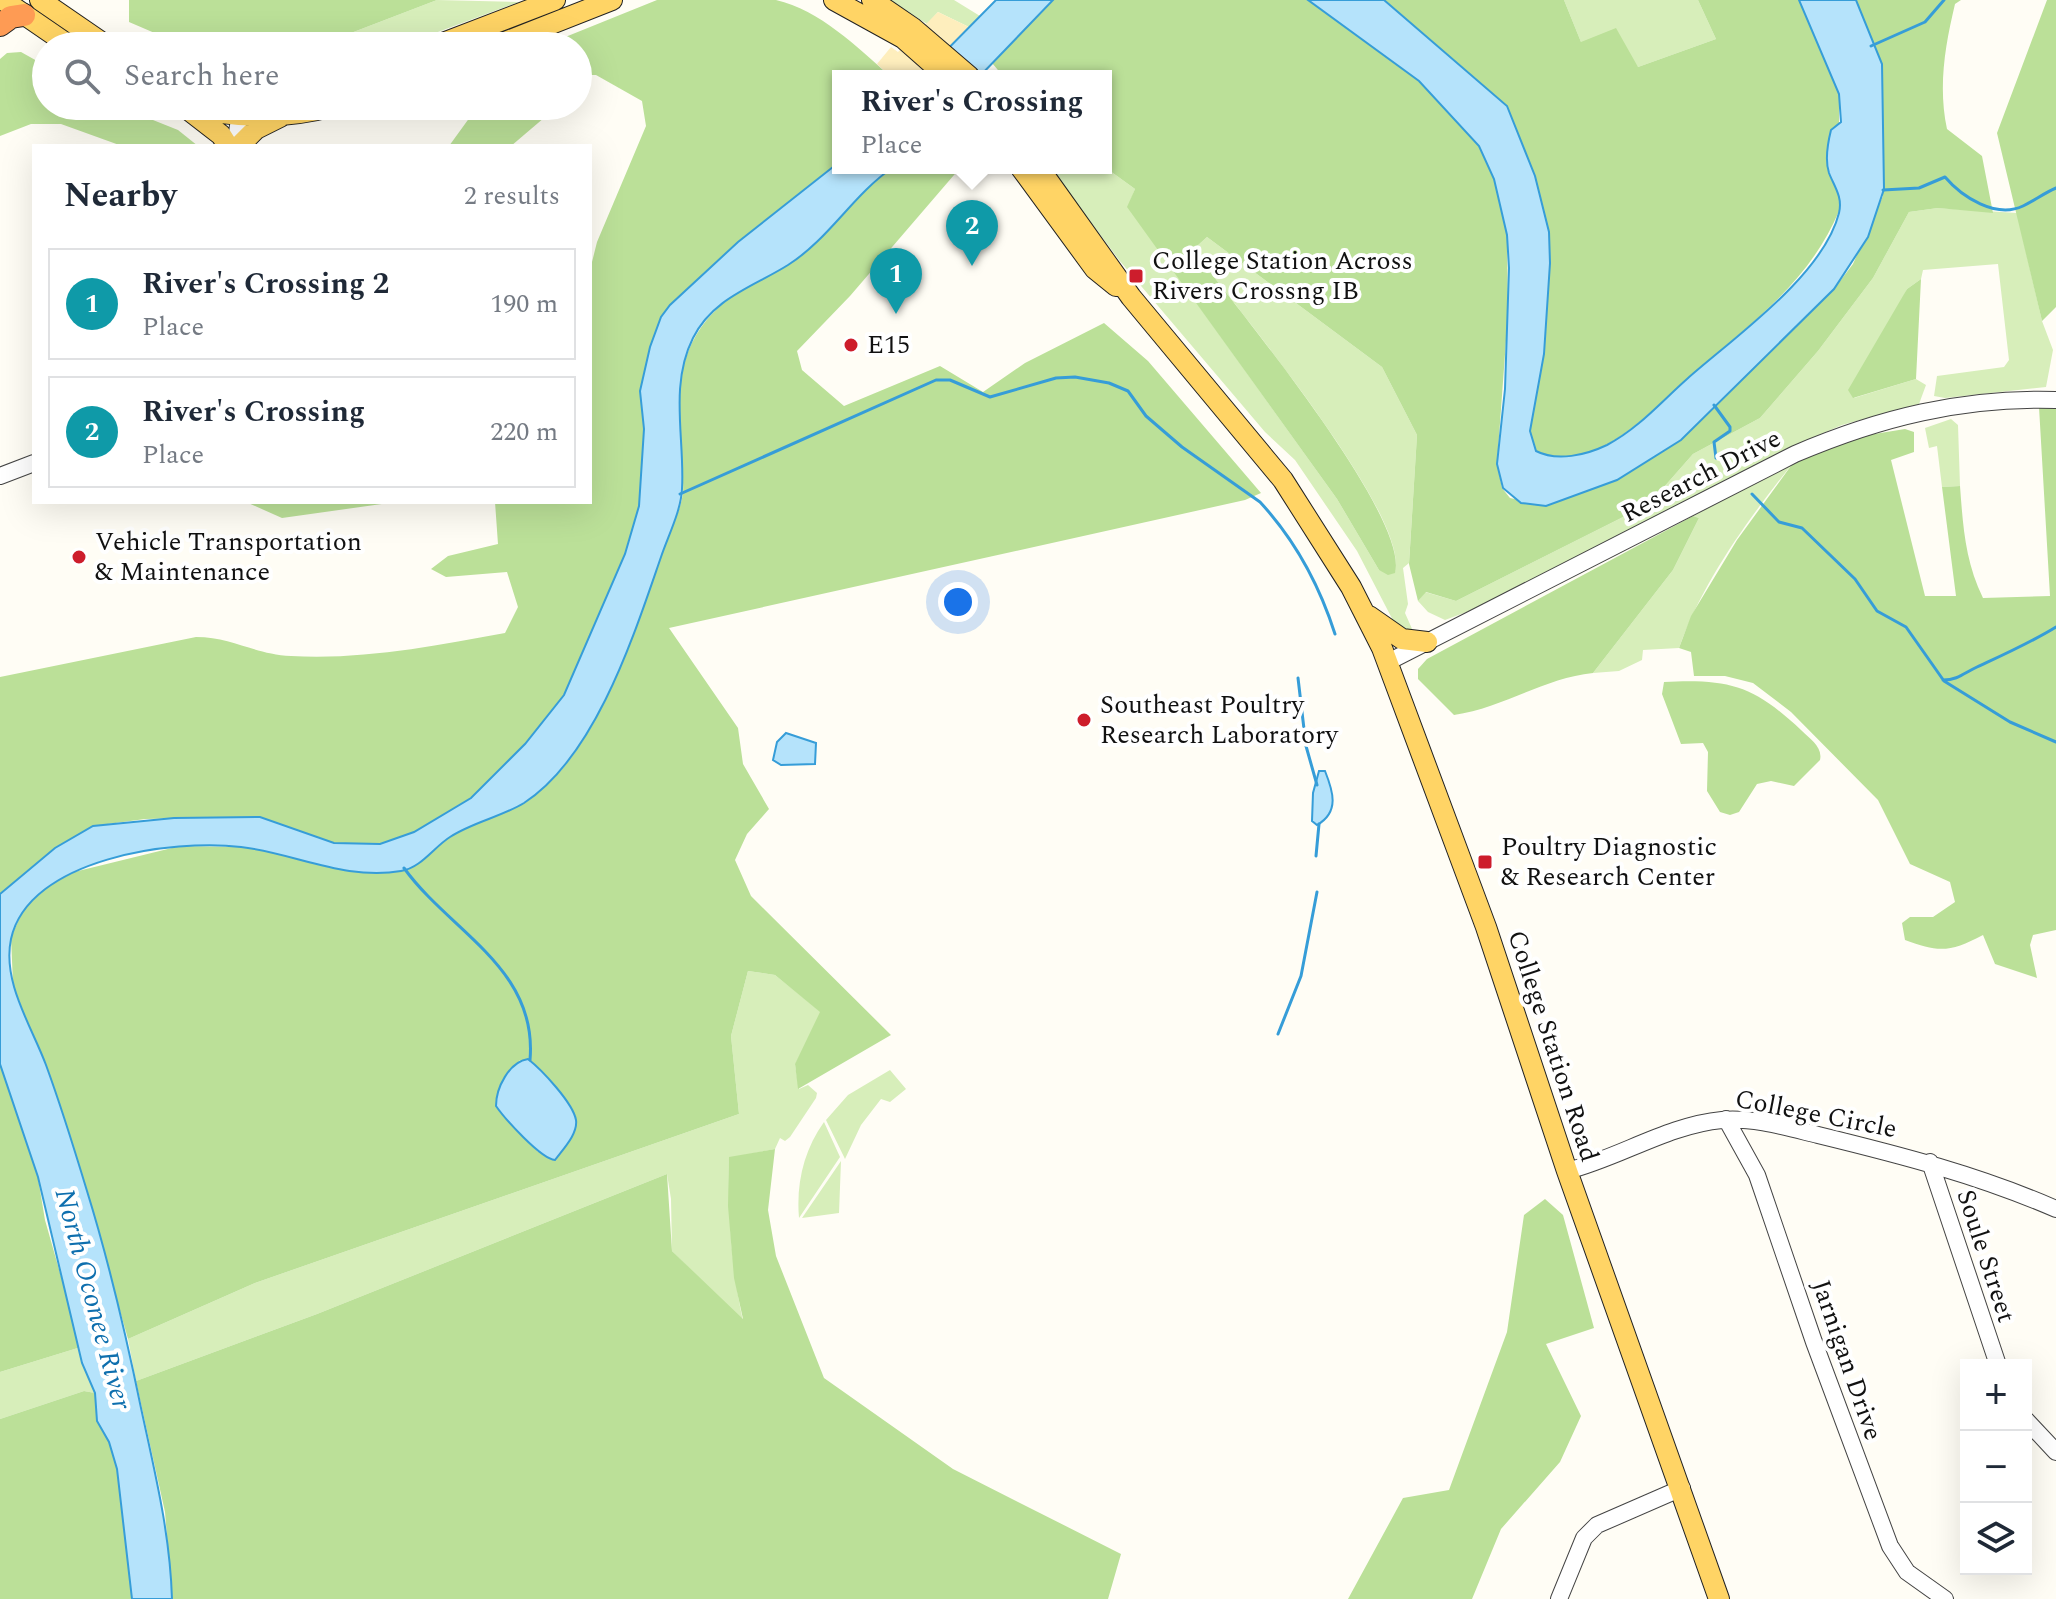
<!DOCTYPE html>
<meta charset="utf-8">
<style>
body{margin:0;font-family:Spectral,serif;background:#f6f6f7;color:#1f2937}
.controls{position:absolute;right:24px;bottom:24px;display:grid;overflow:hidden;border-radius:0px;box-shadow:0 8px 32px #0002}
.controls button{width:72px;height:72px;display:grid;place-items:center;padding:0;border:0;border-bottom:2px solid #e0e1e3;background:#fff;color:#1f2937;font:40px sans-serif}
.you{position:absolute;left:958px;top:602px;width:28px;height:28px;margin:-20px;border:6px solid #fff;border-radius:50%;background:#1a73e8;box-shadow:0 0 0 12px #1a73e833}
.badge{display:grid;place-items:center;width:52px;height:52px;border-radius:50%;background:#111827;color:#fff;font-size:26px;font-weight:700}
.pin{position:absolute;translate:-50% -66px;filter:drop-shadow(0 2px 4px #0008)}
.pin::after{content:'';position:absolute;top:42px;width:28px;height:24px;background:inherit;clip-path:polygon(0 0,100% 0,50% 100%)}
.popup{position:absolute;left:832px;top:70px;width:280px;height:104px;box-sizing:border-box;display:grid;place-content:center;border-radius:0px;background:#fff;filter:drop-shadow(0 2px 6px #0005);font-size:26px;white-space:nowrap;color:#747a83}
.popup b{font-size:30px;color:#1f2937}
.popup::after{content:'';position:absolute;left:50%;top:100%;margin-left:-16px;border:16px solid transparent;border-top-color:#fff}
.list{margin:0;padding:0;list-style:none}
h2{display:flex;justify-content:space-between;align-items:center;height:104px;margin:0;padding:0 32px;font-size:34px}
h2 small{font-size:26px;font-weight:400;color:#747a83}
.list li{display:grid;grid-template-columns:52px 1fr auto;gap:24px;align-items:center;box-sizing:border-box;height:112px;margin:0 16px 16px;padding:0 16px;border:2px solid #e0e1e3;border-radius:0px}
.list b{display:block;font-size:30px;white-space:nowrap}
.list p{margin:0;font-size:26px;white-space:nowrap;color:#747a83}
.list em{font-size:26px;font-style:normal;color:#747a83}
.icon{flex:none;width:44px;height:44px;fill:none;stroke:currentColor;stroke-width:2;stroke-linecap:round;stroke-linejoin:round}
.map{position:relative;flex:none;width:2056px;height:1599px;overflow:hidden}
.search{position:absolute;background:#fff;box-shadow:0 8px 32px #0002;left:32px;top:32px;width:560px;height:88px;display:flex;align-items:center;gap:20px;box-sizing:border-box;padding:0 28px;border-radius:44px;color:#747a83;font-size:30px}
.panel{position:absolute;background:#fff;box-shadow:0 8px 32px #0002;left:32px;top:144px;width:560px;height:360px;border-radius:0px}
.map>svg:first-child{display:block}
.green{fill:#d7eeba}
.forest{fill:#bbe098;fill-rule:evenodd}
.sand{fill:#feeebd}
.water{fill:#b5e3fb;stroke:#369dd8;stroke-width:2}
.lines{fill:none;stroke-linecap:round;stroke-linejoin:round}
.stream{stroke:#369dd8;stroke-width:3}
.minor-casing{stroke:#444;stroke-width:18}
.major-casing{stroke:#222;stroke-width:22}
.highway-casing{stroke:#222;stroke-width:24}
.minor{stroke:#fff;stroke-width:16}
.major{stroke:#ffd465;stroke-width:20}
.highway{stroke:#fe9b54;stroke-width:22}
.poi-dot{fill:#cd1d2c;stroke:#fff;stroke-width:3}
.labels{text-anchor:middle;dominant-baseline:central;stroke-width:8;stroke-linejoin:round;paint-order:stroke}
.poi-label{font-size:26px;fill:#111;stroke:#fff;text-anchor:start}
.street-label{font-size:26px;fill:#111;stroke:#fff}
.water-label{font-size:28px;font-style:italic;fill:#0e6fae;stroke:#fff}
</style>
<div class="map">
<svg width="2056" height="1599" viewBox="0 0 2056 1599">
<rect width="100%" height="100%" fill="#fffdf5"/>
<path class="green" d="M 437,0 L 519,2 L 400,46 L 317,46 Z
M 890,0 L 954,0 L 980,16 L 969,27 L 938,12 L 927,24 Z
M 1564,0 L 1698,0 L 1716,39 L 1638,67 L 1581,42 Z
M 1055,168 L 1106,168 L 1135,189 L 1128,207 L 1337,499 L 1379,570 L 1395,572 C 1410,517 1243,316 1205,265 L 1196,247 L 1207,237 L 1382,367 L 1417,435 L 1409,563 L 1403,568 L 1408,604 L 1405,613 L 1413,631 L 1399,632 L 1357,551 L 1295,460 L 1265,432 L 1119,260 L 1053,171 Z
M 1938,208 L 2017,213 L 2042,321 L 2053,350 L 2046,387 L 1945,398 L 1934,396 L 1937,376 L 2004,367 L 2009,360 L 1998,264 L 1923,270 L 1921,279 L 1907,289 L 1854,398 L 1916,379 L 1926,385 L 1919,404 L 1842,425 L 1798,444 L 1472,610 L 1445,620 L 1428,612 L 1418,601 L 1425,592 L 1456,601 L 1649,504 L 1693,454 L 1760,418 L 1818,351 L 1873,278 L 1909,212 Z
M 1951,419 L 1958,425 L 1960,486 L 1942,487 L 1937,446 L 1929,448 L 1925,428 Z
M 1793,463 C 1748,519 1703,581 1679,648 L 1643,650 L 1642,660 L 1619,671 L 1593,673 L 1673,570 L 1699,518 L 1693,516 Z
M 748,971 L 775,975 L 821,1012 L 795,1065 L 799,1089 L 808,1085 L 817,1093 L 816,1098 L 790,1137 L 785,1141 L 780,1138 L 775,1149 L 729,1158 C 728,1213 731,1266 743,1321 L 672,1251 L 671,1199 L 667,1174 L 317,1314 L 136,1381 L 128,1339 L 255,1283 L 739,1114 L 731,1036 Z
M 890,1070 L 906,1089 L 890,1102 L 881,1099 L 861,1125 L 845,1159 L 826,1120 L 848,1095 Z
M 824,1122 L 840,1157 L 799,1218 C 796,1183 804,1150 824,1122 Z
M 841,1161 L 839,1213 L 802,1218 Z
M 81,1347 L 82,1363 L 95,1393 L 84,1391 L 0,1419 L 0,1372 Z"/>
<path class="forest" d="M 129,0 L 437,0 L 317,46 L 185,46 L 129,22 Z
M 657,0 C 687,0 749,0 776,0 C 820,10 857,47 890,76 L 838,76 L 838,163 L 738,242 L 670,305 L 640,391 L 644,429 L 639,506 L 625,554 L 564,695 L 525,744 L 471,798 L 414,832 L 381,844 L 334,843 L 235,817 L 145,819 L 93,826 L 55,848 L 0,894 L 0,677 L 196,637 C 232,637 253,654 291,656 C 363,660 434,646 505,633 L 518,607 L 507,572 L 446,577 L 431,569 L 448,556 L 498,544 L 495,502 L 590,502 L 590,270 L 597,242 L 646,126 L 642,101 L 596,75 L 581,75 L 578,79 L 578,46 L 543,46 Z
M 1053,0 L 1308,0 L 1419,81 L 1452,112 L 1480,146 L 1494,179 L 1507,235 L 1508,313 L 1497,464 L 1502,488 L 1510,498 L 1546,506 L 1617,480 L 1681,440 L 1834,289 L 1853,264 L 1883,196 L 1882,64 L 1856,0 L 1961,0 L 1955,4 C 1945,46 1938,87 1947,129 L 1982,156 L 1993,213 L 1938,208 L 1909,212 L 1873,278 L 1818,351 L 1760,418 L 1693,454 L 1649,504 L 1456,601 L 1426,592 L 1418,601 L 1409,564 L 1417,435 L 1382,367 L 1207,237 L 1196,247 L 1205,265 C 1243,316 1410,518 1395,573 L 1388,575 L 1379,570 L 1337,499 L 1127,207 L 1135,189 L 1106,168 L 1106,76 L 1003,76 L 992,63 Z
M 1384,0 L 1564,0 L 1581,42 L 1616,28 L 1638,67 L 1716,39 L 1698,0 L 1799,0 L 1839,94 L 1839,211 C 1808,285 1746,327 1688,378 C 1651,411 1592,478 1536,451 L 1530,431 L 1544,354 L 1550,263 L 1549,232 L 1535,176 L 1507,106 Z
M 2047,0 L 2056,0 L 2056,307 L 2042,321 L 1997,133 Z
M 21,52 L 46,66 L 46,106 L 118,106 L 178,130 L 198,146 L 122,146 L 61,124 L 31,124 L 0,136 L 0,59 L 7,53 Z
M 478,106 L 558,106 L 511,146 L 449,146 Z
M 892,168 L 960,168 L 850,296 L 797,351 L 802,370 L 844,406 L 940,366 L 983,392 L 1025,363 L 1104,323 L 1148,361 L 1261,493 L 1245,500 L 669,628 L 738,728 L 743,764 L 769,809 L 747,834 L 735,860 L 751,896 L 891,1035 L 798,1089 L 795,1064 L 820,1012 L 775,975 L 748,971 L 731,1036 L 739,1114 L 255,1283 L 128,1339 L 73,1145 L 13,984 L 11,937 L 24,909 L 47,887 L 74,872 L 180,846 L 242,847 L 406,871 C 424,861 437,844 454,834 C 486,815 521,810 549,783 C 604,731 637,626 661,556 C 668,536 680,513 683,493 C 684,476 680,456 679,438 C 675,372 686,323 745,288 ZM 520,1060 L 538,1152 L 496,1106 Z
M 1921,279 L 1916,379 L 1853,398 L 1848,390 L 1907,289 Z
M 2039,407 L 2056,408 L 2056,930 L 2033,935 L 2030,945 L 2037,978 L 1995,964 L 1983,935 C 1951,952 1939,953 1905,940 L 1902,923 L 1910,917 L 1933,917 L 1955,902 L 1950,882 L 1910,864 L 1878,800 L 1791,712 L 1753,683 L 1725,676 L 1694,676 L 1691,652 L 1679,648 L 1691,616 L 1737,540 L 1793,463 L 1856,437 L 1905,429 L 1914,432 L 1914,452 L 1891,460 L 1925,596 L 1956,596 L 1942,487 L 1960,486 C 1963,526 1965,561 1983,598 L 2050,596 Z
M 246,502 L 396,502 L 282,518 Z
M 1693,516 L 1699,518 L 1673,570 L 1593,673 C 1544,678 1503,708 1454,715 L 1418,679 L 1418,669 L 1427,659 Z
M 1664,682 C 1729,679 1753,685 1801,730 C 1810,739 1823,747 1820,760 L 1794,786 L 1771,781 L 1757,784 L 1739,812 L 1730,815 L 1720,812 L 1707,791 L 1708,752 L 1703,743 L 1681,744 L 1662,694 Z
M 0,1064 L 38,1178 L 45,1220 L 81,1347 L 0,1372 Z
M 775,1149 L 768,1210 L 776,1256 L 824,1378 L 953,1469 L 1121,1554 L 1108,1599 L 172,1599 L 165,1512 L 136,1381 L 317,1314 L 667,1174 L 672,1251 L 743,1319 L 734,1278 L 728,1206 L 729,1157 Z
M 1545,1199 L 1563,1215 L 1594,1328 L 1546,1344 L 1581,1416 L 1560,1462 L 1501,1529 L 1472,1599 L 1348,1599 L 1403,1498 L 1449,1490 L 1507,1332 L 1524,1215 Z
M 84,1391 L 95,1393 L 97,1421 L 109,1442 L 117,1469 L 132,1599 L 0,1599 L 0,1419 Z"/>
<path class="sand" d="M 938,12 L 969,27 L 921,76 L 890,76 L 877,64 L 891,47 L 898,52 Z"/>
<path class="water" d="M 996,0 L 1053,0 L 980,76 L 921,76 Z
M 1308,0 L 1384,0 L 1507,106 L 1535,176 L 1549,232 L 1550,263 L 1544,354 L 1530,431 L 1536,451 C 1557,462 1586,455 1607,445 C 1639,428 1661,402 1687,379 C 1733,338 1823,276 1839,213 C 1843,197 1834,186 1829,173 C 1825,161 1828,142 1831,130 L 1841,122 L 1839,94 L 1799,0 L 1856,0 L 1882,64 L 1884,189 L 1868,237 L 1834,289 L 1681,440 L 1617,480 L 1546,506 L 1521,503 L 1503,488 L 1497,464 L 1505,389 L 1509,268 L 1507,235 L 1494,179 L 1479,146 L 1419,81 Z
M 838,163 L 838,168 L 892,168 C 853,195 829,239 788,265 C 753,287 713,298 693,338 C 669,386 685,439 682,489 C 681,511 668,536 661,557 C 634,635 596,756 524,803 C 501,817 473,822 450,837 C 434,847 421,868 401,871 C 346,881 294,853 241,847 C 173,839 29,858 11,939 C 2,982 31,1025 46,1065 C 61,1106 74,1148 87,1191 C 109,1262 126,1335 141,1408 C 155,1473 170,1533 172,1599 L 132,1599 L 117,1469 L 109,1442 L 97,1421 L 95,1393 L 82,1363 L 38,1177 L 0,1064 L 0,894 L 55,848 L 93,826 L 174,818 L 260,817 L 334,843 L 380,844 L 414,832 L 471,798 L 525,744 L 564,695 L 625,554 L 639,506 L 644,429 L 640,391 L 650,347 L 661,317 L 670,305 L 738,242 Z
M 786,733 L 816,743 L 815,764 L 781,765 L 773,760 L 777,742 Z
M 1319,771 L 1325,771 C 1333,791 1340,812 1317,825 L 1312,821 L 1313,793 Z
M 528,1059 C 542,1070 573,1103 576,1120 C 578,1134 563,1149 555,1160 C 541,1159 505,1119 496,1106 C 496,1088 509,1062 528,1059 Z"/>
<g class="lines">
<path class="stream" d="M 1871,46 L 1925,22 L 1944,0
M 1883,190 L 1919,188 L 1945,177 C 1962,197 1996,219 2023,206 C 2034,201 2044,193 2056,188
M 1714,405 L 1730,427 L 1730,431 L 1714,442 L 1716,458
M 680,494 L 936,380 L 950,380 L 990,397 L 1056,378 L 1075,377 L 1109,383 L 1128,391 L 1146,416 L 1182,447 L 1260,502 C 1296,541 1319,584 1335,634
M 1752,494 L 1779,522 L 1802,528 L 1855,579 L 1877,611 L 1906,627 L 1944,681 L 2010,722 L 2056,742
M 1298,678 L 1306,746 L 1317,785
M 1943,680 C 1958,680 1964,673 1977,667 C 2005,654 2030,643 2056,627
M 1316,856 L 1319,824
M 404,868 C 450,932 538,968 530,1060
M 1278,1034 L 1301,976 L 1317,892"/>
<defs>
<path id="minor" d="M 235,146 L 241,106
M 0,476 L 34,463
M 1388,662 L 1795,454 C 1879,418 1963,397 2056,400
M 1726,1119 L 1757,1175 L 1814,1342 L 1890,1546 L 1907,1572 L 1945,1599
M 1930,1162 L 1998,1365
M 1567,1171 C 1619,1158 1668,1125 1722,1120 C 1752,1117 1789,1128 1818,1135 C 1900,1155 1978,1175 2056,1209
M 2026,1420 L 2056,1452
M 1559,1599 L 1584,1538 L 1597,1525 L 1682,1488"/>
<path id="major" d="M 3,0 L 70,46
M 40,0 L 107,46
M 834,0 L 903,38 L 946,76
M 872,0 L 913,28 L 969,76
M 435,46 L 555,0
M 495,46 L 612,0
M 188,106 C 236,119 286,119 334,106
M 190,111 L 221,135 L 228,146
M 239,146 L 256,129 L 280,117
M 1021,168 L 1095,269 L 1116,286
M 1039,168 L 1131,297 L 1283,480 L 1351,587 L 1382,648 L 1486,927 L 1567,1171 L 1719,1599
M 1369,616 L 1402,639 L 1427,642"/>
<path id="highway" d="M 0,25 L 11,17 L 24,15"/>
</defs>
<use href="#minor" class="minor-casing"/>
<use href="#major" class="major-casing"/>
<use href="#highway" class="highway-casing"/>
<use href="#minor" class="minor"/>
<use href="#major" class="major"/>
<use href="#highway" class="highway"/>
</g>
<g class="poi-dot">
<rect x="1128" y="268" width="16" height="16" rx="4"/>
<circle cx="851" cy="345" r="8"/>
<circle cx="79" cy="557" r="8"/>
<circle cx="1084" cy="720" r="8"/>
<rect x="1477" y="854" width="16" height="16" rx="4"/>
</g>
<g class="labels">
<g class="poi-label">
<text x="1152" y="261">College Station Across<tspan x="1152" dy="30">Rivers Crossng IB</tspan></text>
<text x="867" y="345">E15</text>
<text x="95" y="542">Vehicle Transportation<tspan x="95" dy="30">&amp; Maintenance</tspan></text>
<text x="1100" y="705">Southeast Poultry<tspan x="1100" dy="30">Research Laboratory</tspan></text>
<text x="1501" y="847">Poultry Diagnostic<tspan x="1501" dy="30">&amp; Research Center</tspan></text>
</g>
<g class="street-label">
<text transform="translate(1701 476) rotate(-27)">Research Drive</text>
<text transform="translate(1553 1046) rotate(72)">College Station Road</text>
<text transform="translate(1816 1114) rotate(11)">College Circle</text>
<text transform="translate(1986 1256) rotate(72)">Soule Street</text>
<text transform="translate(1847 1360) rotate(71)">Jarnigan Drive</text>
</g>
<g class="water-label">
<text transform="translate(93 1299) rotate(75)">North Oconee River</text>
</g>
</g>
</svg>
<div class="controls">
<button>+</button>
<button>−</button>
<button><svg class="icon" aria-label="layers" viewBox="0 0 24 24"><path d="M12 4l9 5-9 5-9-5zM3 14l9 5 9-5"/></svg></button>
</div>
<div class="you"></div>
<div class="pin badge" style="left:896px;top:314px;background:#0f9aa8">1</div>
<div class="pin badge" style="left:972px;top:266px;background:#0f9aa8">2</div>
<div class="popup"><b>River's Crossing</b>Place</div>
<div class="search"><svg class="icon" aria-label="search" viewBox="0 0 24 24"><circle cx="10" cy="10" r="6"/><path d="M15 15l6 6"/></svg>Search here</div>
<section class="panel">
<h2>Nearby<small>2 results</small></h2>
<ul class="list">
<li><span class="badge" style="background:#0f9aa8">1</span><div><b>River's Crossing 2</b><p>Place</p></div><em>190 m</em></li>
<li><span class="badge" style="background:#0f9aa8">2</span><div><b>River's Crossing</b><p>Place</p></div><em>220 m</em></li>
</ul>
</section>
</div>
